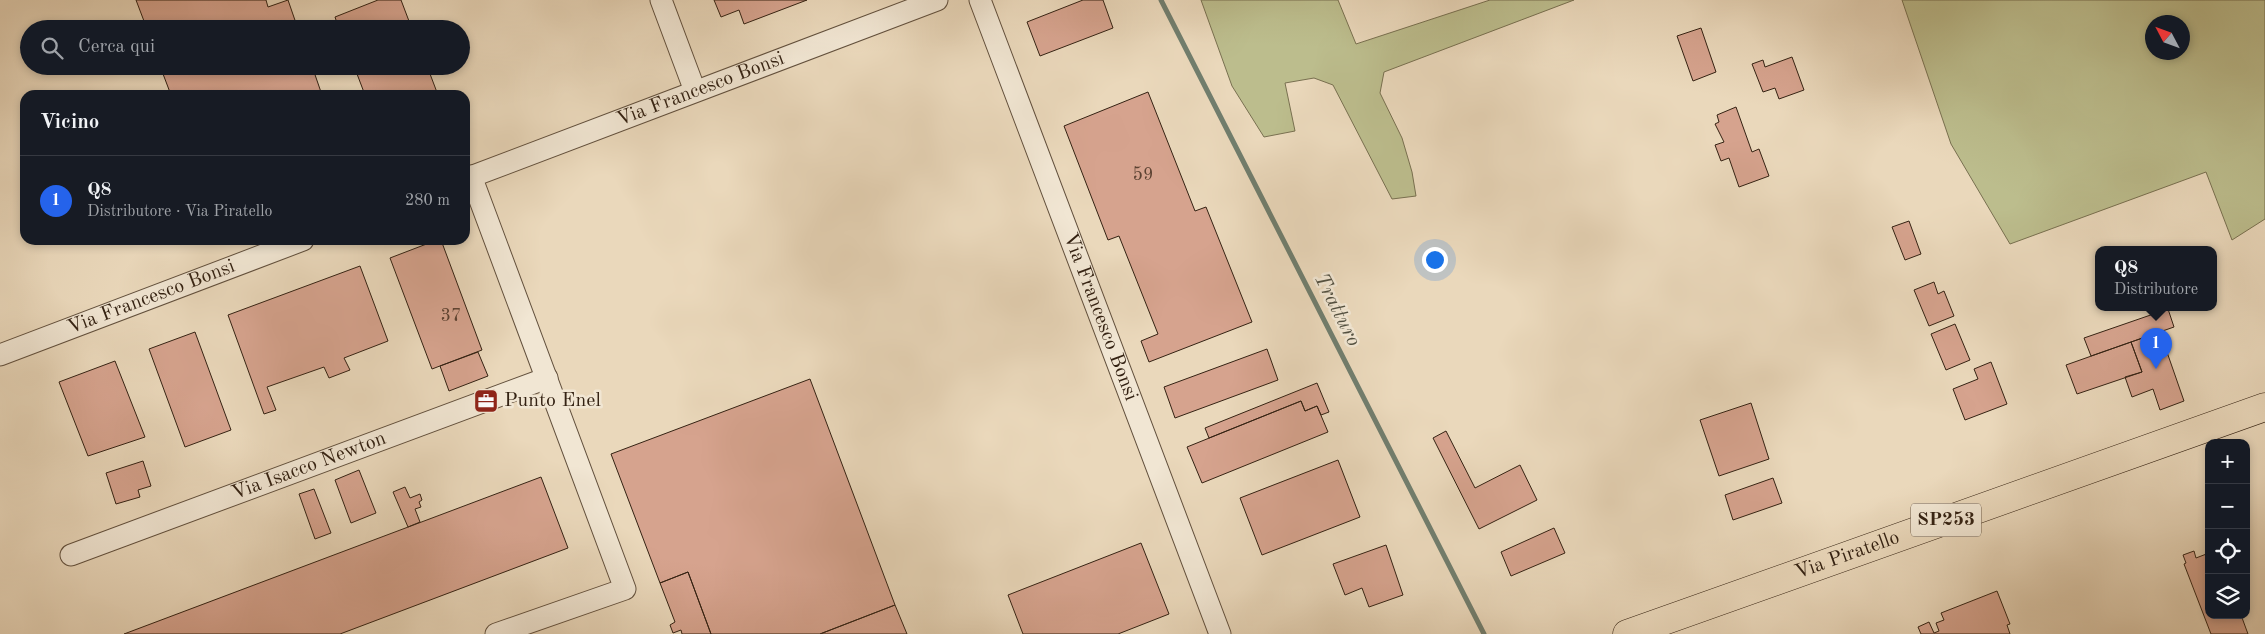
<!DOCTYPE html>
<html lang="it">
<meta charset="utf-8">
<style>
body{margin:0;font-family:"Old Standard TT",serif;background:#20242c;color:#f1f3f6}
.controls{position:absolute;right:15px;bottom:15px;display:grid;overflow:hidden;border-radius:10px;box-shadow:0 2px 8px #0003}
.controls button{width:45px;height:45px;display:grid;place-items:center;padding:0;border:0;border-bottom:1px solid #363941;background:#171b24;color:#f1f3f6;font:25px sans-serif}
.compass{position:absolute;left:2145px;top:15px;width:45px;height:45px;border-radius:50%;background:#171b24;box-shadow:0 2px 8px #0003;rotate:311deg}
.you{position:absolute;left:1434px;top:259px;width:18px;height:18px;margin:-12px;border:4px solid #fff;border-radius:50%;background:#1a73e8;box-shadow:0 0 0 8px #1a73e833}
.badge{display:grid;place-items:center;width:32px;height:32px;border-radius:50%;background:#2563eb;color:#fff;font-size:16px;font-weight:700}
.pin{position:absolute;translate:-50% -41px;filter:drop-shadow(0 1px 2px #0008)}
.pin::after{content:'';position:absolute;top:26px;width:18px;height:15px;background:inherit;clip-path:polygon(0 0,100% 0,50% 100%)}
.popup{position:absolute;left:2095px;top:246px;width:122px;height:65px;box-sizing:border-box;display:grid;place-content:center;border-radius:10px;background:#171b24;filter:drop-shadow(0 1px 4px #0005);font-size:16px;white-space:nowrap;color:#9ea1a6}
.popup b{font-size:19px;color:#f1f3f6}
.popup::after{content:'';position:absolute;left:50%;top:100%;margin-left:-10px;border:10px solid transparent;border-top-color:#171b24}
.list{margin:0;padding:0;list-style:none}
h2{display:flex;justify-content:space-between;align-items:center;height:65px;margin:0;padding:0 20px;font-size:21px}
h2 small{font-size:16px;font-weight:400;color:#9ea1a6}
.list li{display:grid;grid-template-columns:32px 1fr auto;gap:15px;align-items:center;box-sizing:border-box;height:90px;padding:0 20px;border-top:1px solid #363941}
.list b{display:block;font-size:19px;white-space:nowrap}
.list p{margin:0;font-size:16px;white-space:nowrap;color:#9ea1a6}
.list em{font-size:16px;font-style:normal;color:#9ea1a6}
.icon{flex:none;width:28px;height:28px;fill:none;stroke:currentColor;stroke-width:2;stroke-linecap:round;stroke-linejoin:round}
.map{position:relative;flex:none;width:2265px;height:634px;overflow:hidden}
.search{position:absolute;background:#171b24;box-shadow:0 2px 8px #0003;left:20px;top:20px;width:450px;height:55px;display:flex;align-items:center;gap:12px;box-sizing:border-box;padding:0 18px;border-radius:28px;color:#9ea1a6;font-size:19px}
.panel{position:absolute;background:#171b24;box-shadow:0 2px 8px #0003;left:20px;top:90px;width:450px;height:155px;border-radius:15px}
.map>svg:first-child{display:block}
.green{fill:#bcbd8d;stroke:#787050;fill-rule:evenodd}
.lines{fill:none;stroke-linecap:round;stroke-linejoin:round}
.stream{stroke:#717e6e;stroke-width:5}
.building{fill:#d6a38e;stroke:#342213}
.minor-casing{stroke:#62503d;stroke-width:23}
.primary-casing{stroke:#342213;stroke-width:29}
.minor{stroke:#f1e6d3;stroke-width:21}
.primary{stroke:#ead8bb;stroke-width:28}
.labels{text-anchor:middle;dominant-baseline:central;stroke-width:5;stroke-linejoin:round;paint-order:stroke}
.number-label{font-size:18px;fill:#5c4232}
.shield{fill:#f1e6d3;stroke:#6d5d4d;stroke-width:1}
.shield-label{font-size:19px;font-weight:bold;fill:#342213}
.street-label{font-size:20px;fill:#342213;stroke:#f1e6d3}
.poi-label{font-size:20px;fill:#342213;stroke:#f1e6d3;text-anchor:start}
.water-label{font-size:21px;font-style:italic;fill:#525041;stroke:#f1e6d3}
</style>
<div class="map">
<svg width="2265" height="634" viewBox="0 0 2265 634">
<rect width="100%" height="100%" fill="#ead8bb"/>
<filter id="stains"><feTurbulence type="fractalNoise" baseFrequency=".004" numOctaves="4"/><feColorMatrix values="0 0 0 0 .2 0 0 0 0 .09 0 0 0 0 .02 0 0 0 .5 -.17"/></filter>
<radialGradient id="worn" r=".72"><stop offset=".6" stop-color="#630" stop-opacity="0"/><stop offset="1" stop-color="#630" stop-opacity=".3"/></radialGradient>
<path class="green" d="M 1201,0 L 1338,0 L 1356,44 L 1490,0 L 1574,0 L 1384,72 L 1380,93 L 1402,138 L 1412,172 L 1416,196 L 1392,199 L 1333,85 L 1314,78 L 1285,83 L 1295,131 L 1264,137 L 1232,86 Z
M 1902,0 L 2265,0 L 2265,219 L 2232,240 L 2206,172 L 2010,244 L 1951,144 ZM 2152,22 L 2182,22 L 2182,52 L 2152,52 Z"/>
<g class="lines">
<path class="stream" d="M 1161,0 L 1484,634"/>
</g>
<path class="building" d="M 136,0 L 266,0 L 268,7 L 288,0 L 298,29 L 147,29 Z
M 378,0 L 401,0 L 412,29 L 339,29 L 335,17 Z
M 714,0 L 807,0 L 744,24 L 739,10 L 721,17 Z
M 1083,0 L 1103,0 L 1113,28 L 1040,56 L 1027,22 Z
M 1701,28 L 1716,72 L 1693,81 L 1677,36 Z
M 1792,57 L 1804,90 L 1779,99 L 1775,88 L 1763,92 L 1752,64 L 1763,60 L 1765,67 Z
M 160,66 L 312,66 L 322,95 L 191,95 L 191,93 L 171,95 Z
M 354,66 L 427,66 L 438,95 L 365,95 Z
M 1148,92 L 1195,211 L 1206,207 L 1252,322 L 1149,362 L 1141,341 L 1158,334 L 1119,236 L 1108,240 L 1064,126 Z
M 1736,107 L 1752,152 L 1759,149 L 1769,176 L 1739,187 L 1729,158 L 1721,161 L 1715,145 L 1724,142 L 1715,124 L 1719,122 L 1717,115 Z
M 1909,221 L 1921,254 L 1905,260 L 1892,227 Z
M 437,240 L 441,240 L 482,350 L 432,369 L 390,258 Z
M 360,266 L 388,341 L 344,358 L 350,370 L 329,378 L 324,367 L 267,387 L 276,410 L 264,414 L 228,315 Z
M 1934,282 L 1938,294 L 1944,291 L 1954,316 L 1929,326 L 1914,290 Z
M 2168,309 L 2174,327 L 2091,356 L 2084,338 Z
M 1955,324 L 1970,360 L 1946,370 L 1931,334 Z
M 195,332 L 231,430 L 185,447 L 149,349 Z
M 2160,332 L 2184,401 L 2160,410 L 2153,389 L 2132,397 L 2125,377 L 2142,372 L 2131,342 Z
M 2131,342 L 2142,372 L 2077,394 L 2066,365 Z
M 1267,349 L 1278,380 L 1175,418 L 1164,387 Z
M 478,352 L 488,376 L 449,391 L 440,366 Z
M 115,361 L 145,437 L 88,456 L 59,382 Z
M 1991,362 L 2007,404 L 1965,420 L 1953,389 L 1978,379 L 1974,369 Z
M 810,379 L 895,605 L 820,634 L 711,634 L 688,572 L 660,583 L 611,454 Z
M 1317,383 L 1329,412 L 1321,415 L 1317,406 L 1305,411 L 1301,401 L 1209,438 L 1205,428 Z
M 1301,401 L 1305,411 L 1317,406 L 1328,432 L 1202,483 L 1187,447 Z
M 1751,403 L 1769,459 L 1719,476 L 1700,420 Z
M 1446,431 L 1475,488 L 1520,465 L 1537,500 L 1479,529 L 1433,438 Z
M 1338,460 L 1360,517 L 1262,555 L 1240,498 Z
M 143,461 L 151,486 L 138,490 L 140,497 L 116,504 L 106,473 Z
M 359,470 L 376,513 L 351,523 L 335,480 Z
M 541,477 L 568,548 L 340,634 L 124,634 Z
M 1773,478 L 1782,503 L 1733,520 L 1725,495 Z
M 405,487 L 410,498 L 420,494 L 422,500 L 419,502 L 421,507 L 415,509 L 420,522 L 408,527 L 393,492 Z
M 314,489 L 331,533 L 315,539 L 299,494 Z
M 1554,528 L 1565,553 L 1511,576 L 1501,552 Z
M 1141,543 L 1169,614 L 1118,634 L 1023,634 L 1008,595 Z
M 1386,545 L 1403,595 L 1369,607 L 1362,588 L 1345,595 L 1333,564 Z
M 2194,551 L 2196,558 L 2209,553 L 2209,615 L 2241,615 L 2248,634 L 2211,634 L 2184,564 L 2186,563 L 2183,555 Z
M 688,572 L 711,634 L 682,634 L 681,630 L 673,633 L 670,625 L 675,622 L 660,583 Z
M 1997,591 L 2010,624 L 2007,625 L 2010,634 L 1921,634 L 1918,627 L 1929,622 L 1934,633 L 1939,631 L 1936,623 L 1944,620 L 1941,613 Z
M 895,605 L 907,634 L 820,634 Z"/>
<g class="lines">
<defs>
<g id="minor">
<path d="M 661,0 L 695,91"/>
<path id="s1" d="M 980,0 L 1220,634"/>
<path d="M 471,176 L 625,589 L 496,634"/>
<path id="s2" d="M 465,179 L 937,0"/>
<path id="s3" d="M 0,355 L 303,240"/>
<path id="s4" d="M 71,555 L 547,378"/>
</g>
<g id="primary">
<path id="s5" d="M 1627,634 L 2265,407"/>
</g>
</defs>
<use href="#minor" class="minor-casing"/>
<use href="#primary" class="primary-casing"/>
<use href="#minor" class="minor"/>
<use href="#primary" class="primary"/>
</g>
<defs>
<symbol id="office-square" viewBox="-11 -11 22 22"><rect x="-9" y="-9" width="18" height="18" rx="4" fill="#8f2418" stroke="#f1e6d3"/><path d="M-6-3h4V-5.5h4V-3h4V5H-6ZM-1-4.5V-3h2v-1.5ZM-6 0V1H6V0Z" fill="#fff"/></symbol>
</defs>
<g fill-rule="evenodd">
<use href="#office-square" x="472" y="387" width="28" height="28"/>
</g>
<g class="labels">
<g class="number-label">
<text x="1143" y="175">59</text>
<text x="451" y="316">37</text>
</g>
<rect class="shield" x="1911" y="503.5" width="70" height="33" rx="4"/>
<g class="shield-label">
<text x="1946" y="520">SP253</text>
</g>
<g class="street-label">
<text stroke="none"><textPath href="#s2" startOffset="252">Via Francesco Bonsi</textPath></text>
<text stroke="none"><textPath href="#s3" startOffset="162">Via Francesco Bonsi</textPath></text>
<text stroke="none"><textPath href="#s1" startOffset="339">Via Francesco Bonsi</textPath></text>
<text stroke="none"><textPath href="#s4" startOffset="254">Via Isacco Newton</textPath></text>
<text stroke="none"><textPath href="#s5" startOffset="234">Via Piratello</textPath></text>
</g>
<g class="poi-label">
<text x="504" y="401">Punto Enel</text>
</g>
<g class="water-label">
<text transform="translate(1337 310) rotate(63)">Tratturo</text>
</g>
</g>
<rect width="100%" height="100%" filter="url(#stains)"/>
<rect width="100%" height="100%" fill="url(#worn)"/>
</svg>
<div class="controls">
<button>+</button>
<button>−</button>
<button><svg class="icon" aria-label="locate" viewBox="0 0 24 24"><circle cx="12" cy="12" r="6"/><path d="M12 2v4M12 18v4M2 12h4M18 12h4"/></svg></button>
<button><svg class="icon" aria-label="layers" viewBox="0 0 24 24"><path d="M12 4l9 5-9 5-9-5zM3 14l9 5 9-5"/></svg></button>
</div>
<svg class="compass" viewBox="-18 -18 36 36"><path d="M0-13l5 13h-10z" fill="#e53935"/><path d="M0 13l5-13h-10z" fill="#9ea1a6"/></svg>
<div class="you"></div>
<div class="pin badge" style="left:2156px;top:369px">1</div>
<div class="popup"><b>Q8</b>Distributore</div>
<div class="search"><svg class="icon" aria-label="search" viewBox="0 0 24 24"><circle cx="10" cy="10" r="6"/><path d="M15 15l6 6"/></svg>Cerca qui</div>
<section class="panel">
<h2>Vicino<small></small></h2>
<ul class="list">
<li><span class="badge">1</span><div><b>Q8</b><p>Distributore · Via Piratello</p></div><em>280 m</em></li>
</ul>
</section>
</div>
